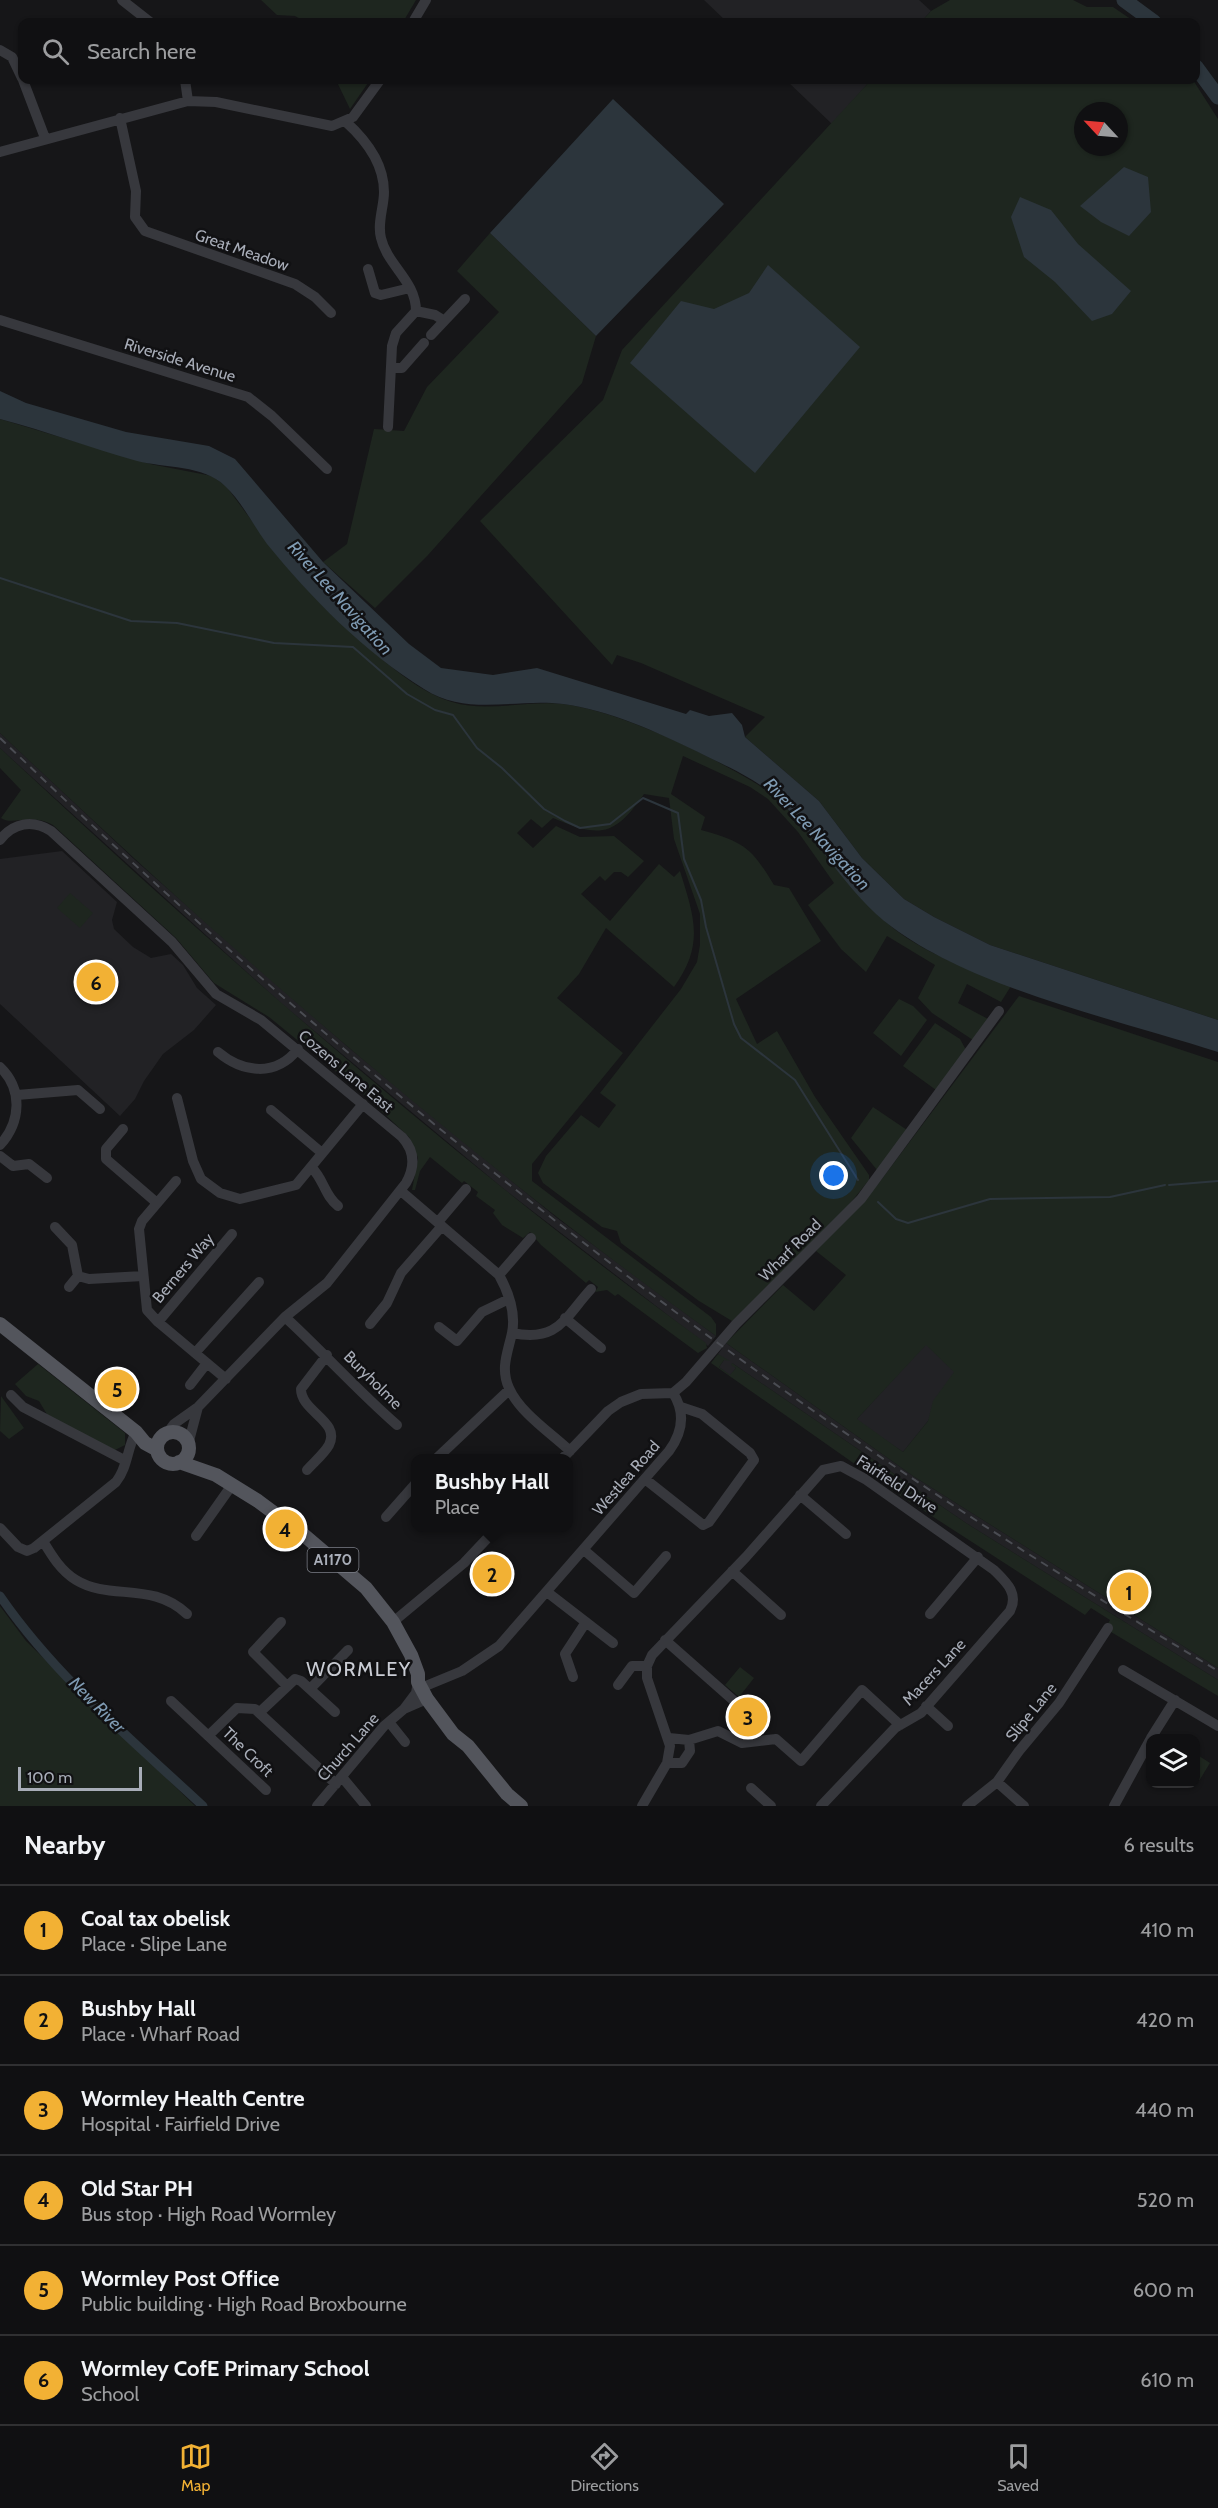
<!DOCTYPE html>
<meta charset="utf-8">
<style>
body{margin:0;font-family:Cabin,sans-serif;background:#19191b;color:#f1f3f6}
.controls{position:absolute;right:18px;bottom:18px;display:grid;overflow:hidden;border-radius:12px;box-shadow:0 2px 4px #0004}
.controls button{width:54px;height:54px;display:grid;place-items:center;padding:0;border:0;border-bottom:2px solid #303032;background:#101012;color:#f1f3f6;font:30px sans-serif}
.compass{position:absolute;left:1074px;top:102px;width:54px;height:54px;border-radius:50%;background:#101012;box-shadow:0 2px 4px #0004;rotate:296deg}
.scale{position:absolute;left:18px;bottom:15px;width:124px;box-sizing:border-box;padding-left:6px;border:3px solid #a8adb8;border-top:0;font-size:16px;line-height:21px;white-space:nowrap;color:#a8adb8;-webkit-text-stroke:4px #111113;paint-order:stroke}
.you{position:absolute;left:834px;top:1176px;width:21px;height:21px;margin:-15px;border:4px solid #fff;border-radius:50%;background:#1a73e8;box-shadow:0 0 0 9px #1a73e833}
.badge{display:grid;place-items:center;width:39px;height:39px;border-radius:50%;background:#f2b134;color:#111;font-size:20px;font-weight:700}
.pin{position:absolute;translate:-50% -50%;border:3px solid #fff;box-shadow:0 2px 6px #0006}
.popup{position:absolute;left:411px;top:1454px;width:162px;height:78px;box-sizing:border-box;display:grid;place-content:center;border-radius:12px;background:#101012;filter:drop-shadow(0 2px 4px #0005);font-size:20px;white-space:nowrap;color:#9c9d9f}
.popup b{font-size:22px;color:#f1f3f6}
.popup::after{content:'';position:absolute;left:50%;top:100%;margin-left:-12px;border:12px solid transparent;border-top-color:#101012}
.list{margin:0;padding:0;list-style:none}
h2{display:flex;justify-content:space-between;align-items:center;height:78px;margin:0;padding:0 24px;font-size:26px}
h2 small{font-size:20px;font-weight:400;color:#9c9d9f}
.list li{display:grid;grid-template-columns:39px 1fr auto;gap:18px;align-items:center;box-sizing:border-box;height:90px;padding:0 24px;border-top:2px solid #303032}
.list b{display:block;font-size:22px;white-space:nowrap}
.list p{margin:0;font-size:20px;white-space:nowrap;color:#9c9d9f}
.list em{font-size:20px;font-style:normal;color:#9c9d9f}
.icon{flex:none;width:33px;height:33px;fill:none;stroke:currentColor;stroke-width:2;stroke-linecap:round;stroke-linejoin:round}
.map{position:relative;flex:none;width:1218px;height:1806px;overflow:hidden}
.search{position:absolute;background:#101012;box-shadow:0 2px 4px #0004;left:18px;right:18px;top:18px;height:66px;display:flex;align-items:center;gap:15px;box-sizing:border-box;padding:0 21px;border-radius:12px;color:#9c9d9f;font-size:22px}
.sheet{height:618px;background:#101012}
nav{display:flex;justify-content:space-around;align-items:center;box-sizing:border-box;height:84px;border-top:2px solid #303032;background:#101012;font-size:16px;color:#9c9d9f}
nav a{display:grid;justify-items:center;gap:3px}
nav .on{color:#f2b134}
.map>svg:first-child{display:block}
.built{fill:#222225}
.green{fill:#1e261f;fill-rule:evenodd}
.water{fill:#2c353c}
.lines{fill:none;stroke-linecap:round;stroke-linejoin:round}
.stream{stroke:#2c353c;stroke-width:2}
.canal{stroke:#2c353c;stroke-width:9}
.river{stroke:#2c353c;stroke-width:15}
.minor{stroke:#37383d;stroke-width:10}
.major{stroke:#53555c;stroke-width:14}
.rail{stroke:#4a4c52;stroke-width:2;stroke-dasharray:8 6;stroke-linecap:butt}
.labels{text-anchor:middle;dominant-baseline:central;stroke-width:5;stroke-linejoin:round;paint-order:stroke}
.shield{fill:#111113;stroke:#7b7e86;stroke-width:1.5}
.shield-label{font-size:15px;font-weight:bold;fill:#a8adb8}
.street-label{font-size:16px;fill:#a8adb8;stroke:#111113}
.water-label{font-size:18px;font-style:italic;fill:#7f9bb3;stroke:#111113}
.quarter-label{font-size:20px;letter-spacing:1.5px;fill:#c9ccd4;stroke:#111113}
</style>
<div class="map">
<svg width="1218" height="1806" viewBox="0 0 1218 1806">
<rect width="100%" height="100%" fill="#161618"/>
<path class="built" d="M 704,0 L 919,0 L 931,11 L 921,22 L 727,22 Z
M 786,80 L 871,80 L 832,124 Z
M 0,733 L 135,860 L 348,1047 L 557,1218 L 716,1336 L 708,1346 L 505,1190 L 282,1004 L 3,751 L 0,748 Z
M 62,851 L 117,902 L 112,920 L 114,929 L 133,947 L 151,958 L 171,954 L 183,965 L 197,988 L 216,1005 L 194,1030 L 163,1054 L 144,1081 L 135,1099 L 120,1116 L 0,1004 L 0,859 Z
M 726,1343 L 913,1476 L 1218,1668 L 1218,1680 L 966,1523 L 732,1363 L 736,1368 L 730,1376 L 719,1367 L 724,1360 L 718,1354 Z
M 926,1344 L 955,1372 L 928,1421 L 903,1452 L 856,1420 Z"/>
<path class="green" d="M 261,0 L 416,0 L 403,22 L 306,22 L 295,16 L 277,15 Z
M 950,0 L 1073,0 L 1087,7 L 1113,7 L 1135,22 L 921,22 L 931,11 Z
M 336,80 L 370,80 L 350,109 Z
M 871,80 L 1193,80 L 1218,119 L 1218,1020 L 990,945 L 934,917 L 904,899 L 862,858 L 819,801 L 745,737 L 765,717 L 641,663 L 617,655 L 612,665 L 480,521 L 603,400 L 622,350 ZM 1083,111 L 1119,111 L 1119,147 L 1083,147 Z
M 490,233 L 596,336 L 582,383 L 428,555 L 375,608 L 323,562 L 347,544 L 374,429 L 404,431 L 427,387 L 499,312 L 457,271 Z
M 0,419 L 150,464 L 212,476 L 226,486 C 248,515 270,547 294,575 C 316,600 342,624 367,646 C 392,668 420,692 452,702 C 487,713 527,700 563,704 C 620,711 703,752 752,781 C 809,815 836,880 886,922 C 921,953 968,968 1011,986 L 1001,1002 L 967,984 L 958,1003 L 988,1019 L 973,1040 L 932,1013 L 918,998 L 935,965 L 887,936 L 866,972 L 841,949 L 808,905 L 834,883 L 798,832 L 768,799 L 750,787 L 683,756 L 671,794 L 705,817 L 701,830 C 744,842 751,847 774,885 L 789,888 L 821,941 L 736,999 L 757,1044 L 777,1031 L 815,1097 L 869,1175 L 869,1180 L 831,1227 L 732,1321 L 699,1301 L 621,1243 L 617,1231 L 602,1227 L 543,1183 L 538,1173 L 546,1156 L 581,1115 L 599,1128 L 616,1105 L 600,1093 L 681,989 L 697,962 L 700,945 L 700,914 L 674,839 L 669,798 L 644,794 C 614,837 600,838 553,818 L 542,828 L 531,819 L 517,833 L 533,848 L 556,826 L 580,837 L 614,836 L 644,861 L 628,877 L 621,872 L 614,872 L 605,881 L 600,876 L 581,894 L 610,921 L 659,864 L 674,877 L 680,871 C 694,917 705,944 674,987 L 606,928 L 579,974 L 557,998 L 623,1053 L 532,1164 L 532,1181 L 711,1317 L 716,1324 L 716,1336 C 463,1154 226,948 0,733 Z
M 0,748 C 225,958 456,1162 706,1343 L 707,1348 L 698,1353 L 618,1294 L 615,1296 L 607,1290 L 595,1292 L 598,1287 L 589,1280 L 586,1283 L 541,1245 L 530,1232 L 523,1238 L 502,1225 L 493,1213 L 495,1210 L 476,1196 L 478,1192 L 464,1181 L 462,1183 L 430,1157 L 420,1171 L 415,1190 L 412,1190 L 418,1158 L 409,1137 L 362,1093 L 269,1017 L 214,983 L 176,938 L 53,825 C 31,813 12,826 1,818 L 21,790 L 0,768 Z
M 70,893 L 93,913 L 80,928 L 57,908 Z
M 1019,996 L 1218,1062 L 1218,1668 L 913,1476 L 726,1343 L 783,1285 L 814,1311 L 846,1275 L 816,1251 L 881,1180 ZM 926,1345 L 954,1372 L 933,1401 L 928,1421 L 903,1452 L 857,1419 Z
M 899,999 L 913,1006 L 927,1020 L 901,1056 L 873,1033 Z
M 935,1023 L 960,1039 L 966,1050 L 936,1090 L 903,1066 Z
M 873,1107 L 907,1130 L 877,1170 L 851,1138 Z
M 718,1354 L 730,1361 L 724,1360 L 719,1367 L 730,1375 L 736,1368 L 731,1365 L 732,1363 L 966,1523 L 1218,1680 L 1218,1696 L 1111,1632 L 1106,1627 L 1110,1620 L 1091,1608 L 1085,1615 L 890,1489 L 892,1486 L 882,1479 L 884,1475 L 881,1473 L 876,1479 L 711,1363 Z
M 38,1364 L 125,1433 L 125,1445 L 115,1450 L 48,1416 L 39,1401 L 26,1396 L 15,1384 Z
M 1,1396 L 24,1428 L 9,1439 L 0,1431 Z
M 0,1606 L 26,1641 L 195,1806 L 0,1806 Z
M 740,1667 L 754,1678 L 739,1697 L 725,1685 Z
M 1196,1754 L 1210,1763 L 1199,1781 L 1196,1779 Z"/>
<path class="water" d="M 613,99 L 724,204 L 596,336 L 490,233 Z
M 1124,167 L 1148,177 L 1151,212 L 1129,236 L 1101,222 L 1080,206 Z
M 1020,197 L 1051,210 L 1078,244 L 1131,291 L 1112,314 L 1092,321 L 1055,282 L 1024,257 L 1011,217 Z
M 768,265 L 860,347 L 755,473 L 630,363 L 681,301 L 714,309 L 749,293 Z
M 0,391 L 26,403 L 126,432 L 209,446 L 235,459 L 323,562 L 409,644 L 441,668 L 493,675 L 537,668 L 686,714 L 690,710 L 709,716 L 732,713 L 742,725 L 745,737 L 819,801 L 862,858 L 904,899 L 934,917 L 990,945 L 1218,1020 L 1218,1052 C 1119,1020 975,989 892,927 C 846,893 819,839 778,799 C 757,779 724,765 698,752 C 657,732 609,710 563,704 C 515,698 468,717 424,689 C 364,652 311,598 267,544 C 253,525 242,502 225,486 C 204,465 164,468 137,461 C 91,448 46,431 0,419 Z"/>
<g class="lines">
<path class="stream" d="M 0,578 L 131,621 L 177,623 L 274,643 L 353,647 L 407,694 L 435,710 L 453,715 L 477,748 L 502,768 L 544,809 L 565,821 L 580,828 L 610,824 L 643,798 L 678,813 L 684,859 L 701,900 L 706,927 L 734,1024 L 741,1038 L 795,1080 L 858,1180
M 1169,1185 L 1218,1181
M 878,1202 L 896,1219 L 908,1223 L 990,1199 L 1110,1197 L 1165,1185"/>
<path class="canal" d="M 0,1596 C 55,1676 132,1740 203,1806"/>
<path class="river" d="M 1124,0 L 1154,22
M 1196,67 L 1218,97"/>
<path class="minor" d="M 122,0 L 150,22
M 413,22 L 426,0
M 0,50 L 12,57 L 22,78
M 23,80 L 45,138
M 185,80 L 188,101
M 120,118 L 136,191 L 135,217 L 145,231 L 295,284 L 315,297 L 331,313
M 346,122 C 366,140 384,163 384,192 C 384,207 377,223 381,238 C 387,265 416,281 416,311 L 396,333 L 392,346 L 388,427
M 0,152 L 188,101 L 216,102 L 332,126 L 353,117 L 380,80
M 368,269 L 375,293 L 381,295 L 410,288
M 416,311 L 435,315 L 443,320
M 0,320 L 248,397 L 272,416 L 327,469
M 431,335 L 465,299
M 391,368 L 402,368 L 424,343
M 0,840 C 13,823 32,819 51,831 L 172,942 L 216,994 L 261,1020 L 402,1137 C 415,1151 415,1167 406,1183 L 327,1283 L 285,1317 L 198,1407 L 174,1424 L 168,1432
M 218,1052 C 243,1073 276,1077 298,1049
M 0,1067 C 23,1089 21,1122 0,1145
M 17,1095 L 78,1090 L 100,1109
M 177,1098 L 193,1161 L 201,1179 L 220,1193 L 240,1199 L 296,1185 L 363,1104
M 271,1110 L 322,1153
M 123,1129 L 106,1149 L 106,1159 L 157,1203
M 0,1156 L 13,1166 L 29,1164 L 47,1178
M 311,1167 C 324,1179 324,1195 338,1206
M 176,1181 L 142,1221 L 139,1229 L 147,1310 L 158,1322 L 226,1379
M 401,1191 L 499,1275 C 509,1293 516,1313 512,1333 C 508,1352 500,1368 509,1388 C 520,1413 551,1433 570,1451
M 438,1222 L 466,1189
M 55,1227 L 72,1245 L 78,1276 L 89,1279 L 143,1276
M 499,1275 L 531,1238
M 69,1287 L 78,1276
M 285,1317 C 323,1352 358,1391 397,1425
M 565,1318 L 601,1348
M 158,1322 L 232,1234
M 370,1324 L 387,1303 L 401,1273 L 442,1226
M 439,1327 L 457,1341 L 482,1312 L 509,1299
M 512,1333 C 558,1342 563,1320 591,1289
M 195,1353 L 259,1282
M 190,1385 L 207,1363
M 11,1395 L 23,1407 L 126,1461
M 189,1441 L 198,1407
M 437,1458 L 509,1390
M 563,1458 L 608,1411 L 621,1402 L 641,1394 L 673,1393 L 686,1382 L 736,1324 L 861,1199 L 999,1011
M 307,1470 C 314,1462 324,1454 329,1445 C 341,1421 301,1412 301,1389 L 327,1355
M 645,1479 L 703,1525 L 709,1522 L 754,1460 L 750,1453 L 702,1414 L 681,1407
M 800,1495 L 846,1534
M 386,1517 L 416,1483
M 0,1528 L 18,1547 L 27,1551 L 34,1548 L 116,1482 C 128,1467 127,1448 136,1432
M 196,1536 L 232,1485
M 43,1541 C 52,1556 61,1571 76,1580 C 110,1601 152,1581 187,1614
M 584,1550 L 634,1593 L 666,1556
M 732,1571 L 781,1615
M 547,1592 L 613,1643
M 930,1614 L 978,1557
M 281,1622 L 253,1652 L 286,1685
M 393,1622 L 464,1563 L 497,1528
M 665,1640 L 733,1700
M 1123,1670 L 1218,1726
M 573,1677 L 565,1654 L 586,1622
M 428,1685 L 462,1671 L 499,1646 L 669,1451 C 682,1433 686,1413 673,1393
M 618,1685 L 632,1666 L 647,1666
M 310,1689 L 348,1650
M 171,1701 L 266,1790
M 926,1706 L 948,1726
M 404,1709 L 427,1699
M 260,1712 L 295,1679 L 301,1681 L 335,1712
M 389,1722 L 405,1742
M 209,1735 L 237,1708 L 255,1709 L 336,1784
M 1151,1738 L 1175,1700
M 689,1740 L 718,1731 L 742,1743 L 776,1739 L 801,1761 L 862,1690 L 900,1725
M 667,1763 L 682,1763 L 690,1751 L 689,1740 L 669,1738
M 342,1777 L 366,1806
M 997,1782 L 1024,1806
M 751,1788 L 771,1806
M 317,1806 L 384,1726 L 404,1709 L 416,1693 L 418,1682
M 642,1806 L 667,1763 L 670,1746 L 647,1678 L 647,1666 L 652,1655 L 746,1557 L 823,1470 L 841,1466 L 865,1479 L 994,1570 C 1006,1582 1019,1593 1010,1611 L 921,1713 L 895,1728 L 821,1806
M 967,1806 L 997,1782 L 1019,1751 L 1059,1703 L 1108,1628
M 1114,1806 L 1150,1740"/>
<path class="major" d="M 0,1324 L 136,1432 L 145,1443 L 156,1449
M157 1448a16 16 0 1 1 32 0a16 16 0 1 1-32 0Z
M 179,1462 L 216,1475 L 258,1501 L 305,1536 L 366,1588 L 393,1622 L 411,1655 L 418,1674 L 418,1682 L 427,1699 L 453,1734 L 468,1746 L 507,1794 L 521,1806"/>
<path class="rail" d="M 0,738 C 268,996 558,1238 866,1447 C 981,1526 1099,1599 1218,1671"/>
</g>
<g class="labels">
<rect class="shield" x="307.5" y="1548" width="51" height="24" rx="4.5"/>
<g class="shield-label">
<text x="333" y="1560">A1170</text>
</g>
<g class="street-label">
<text transform="translate(242 250) rotate(19)">Great Meadow</text>
<text transform="translate(180 360) rotate(17)">Riverside Avenue</text>
<text transform="translate(346 1071) rotate(40)">Cozens Lane East</text>
<text transform="translate(790 1250) rotate(-45)">Wharf Road</text>
<text transform="translate(183 1268) rotate(-50)">Berners Way</text>
<text transform="translate(373 1380) rotate(45)">Buryholme</text>
<text transform="translate(626 1478) rotate(-49)">Westlea Road</text>
<text transform="translate(897 1484) rotate(33)">Fairfield Drive</text>
<text transform="translate(934 1672) rotate(-47)">Macers Lane</text>
<text transform="translate(1031 1712) rotate(-51)">Slipe Lane</text>
<text transform="translate(348 1747) rotate(-49)">Church Lane</text>
<text transform="translate(248 1752) rotate(44)">The Croft</text>
</g>
<g class="water-label">
<text transform="translate(340 598) rotate(48)">River Lee Navigation</text>
<text transform="translate(817 834) rotate(47)">River Lee Navigation</text>
<text transform="translate(97 1705) rotate(45)">New River</text>
</g>
<g class="quarter-label">
<text x="359" y="1669">WORMLEY</text>
</g>
</g>
</svg>
<div class="controls">
<button><svg class="icon" aria-label="layers" viewBox="0 0 24 24"><path d="M12 4l9 5-9 5-9-5zM3 14l9 5 9-5"/></svg></button>
</div>
<svg class="compass" viewBox="-18 -18 36 36"><path d="M0-13l5 13h-10z" fill="#e53935"/><path d="M0 13l5-13h-10z" fill="#9c9d9f"/></svg>
<div class="scale">100 m</div>
<div class="you"></div>
<div class="pin badge" style="left:1129px;top:1592px">1</div>
<div class="pin badge" style="left:492px;top:1574px">2</div>
<div class="popup"><b>Bushby Hall</b>Place</div>
<div class="pin badge" style="left:748px;top:1717px">3</div>
<div class="pin badge" style="left:285px;top:1529px">4</div>
<div class="pin badge" style="left:117px;top:1389px">5</div>
<div class="pin badge" style="left:96px;top:982px">6</div>
<div class="search"><svg class="icon" aria-label="search" viewBox="0 0 24 24"><circle cx="10" cy="10" r="6"/><path d="M15 15l6 6"/></svg>Search here</div>
</div>
<section class="sheet">
<h2>Nearby<small>6 results</small></h2>
<ul class="list">
<li><span class="badge">1</span><div><b>Coal tax obelisk</b><p>Place · Slipe Lane</p></div><em>410 m</em></li>
<li><span class="badge">2</span><div><b>Bushby Hall</b><p>Place · Wharf Road</p></div><em>420 m</em></li>
<li><span class="badge">3</span><div><b>Wormley Health Centre</b><p>Hospital · Fairfield Drive</p></div><em>440 m</em></li>
<li><span class="badge">4</span><div><b>Old Star PH</b><p>Bus stop · High Road Wormley</p></div><em>520 m</em></li>
<li><span class="badge">5</span><div><b>Wormley Post Office</b><p>Public building · High Road Broxbourne</p></div><em>600 m</em></li>
<li><span class="badge">6</span><div><b>Wormley CofE Primary School</b><p>School</p></div><em>610 m</em></li>
</ul>
</section>
<nav>
<a class="on"><svg class="icon" aria-label="map" viewBox="0 0 24 24"><path d="M3 6l6-2 6 2 6-2v14l-6 2-6-2-6 2zM9 4v14M15 6v14"/></svg>Map</a>
<a><svg class="icon" aria-label="directions" viewBox="0 0 24 24"><path d="M12 3l9 9-9 9-9-9zM9 14v-3h6M13 9l2 2-2 2"/></svg>Directions</a>
<a><svg class="icon" aria-label="saved" viewBox="0 0 24 24"><path d="M7 4h10v16l-5-4-5 4z"/></svg>Saved</a>
</nav>
